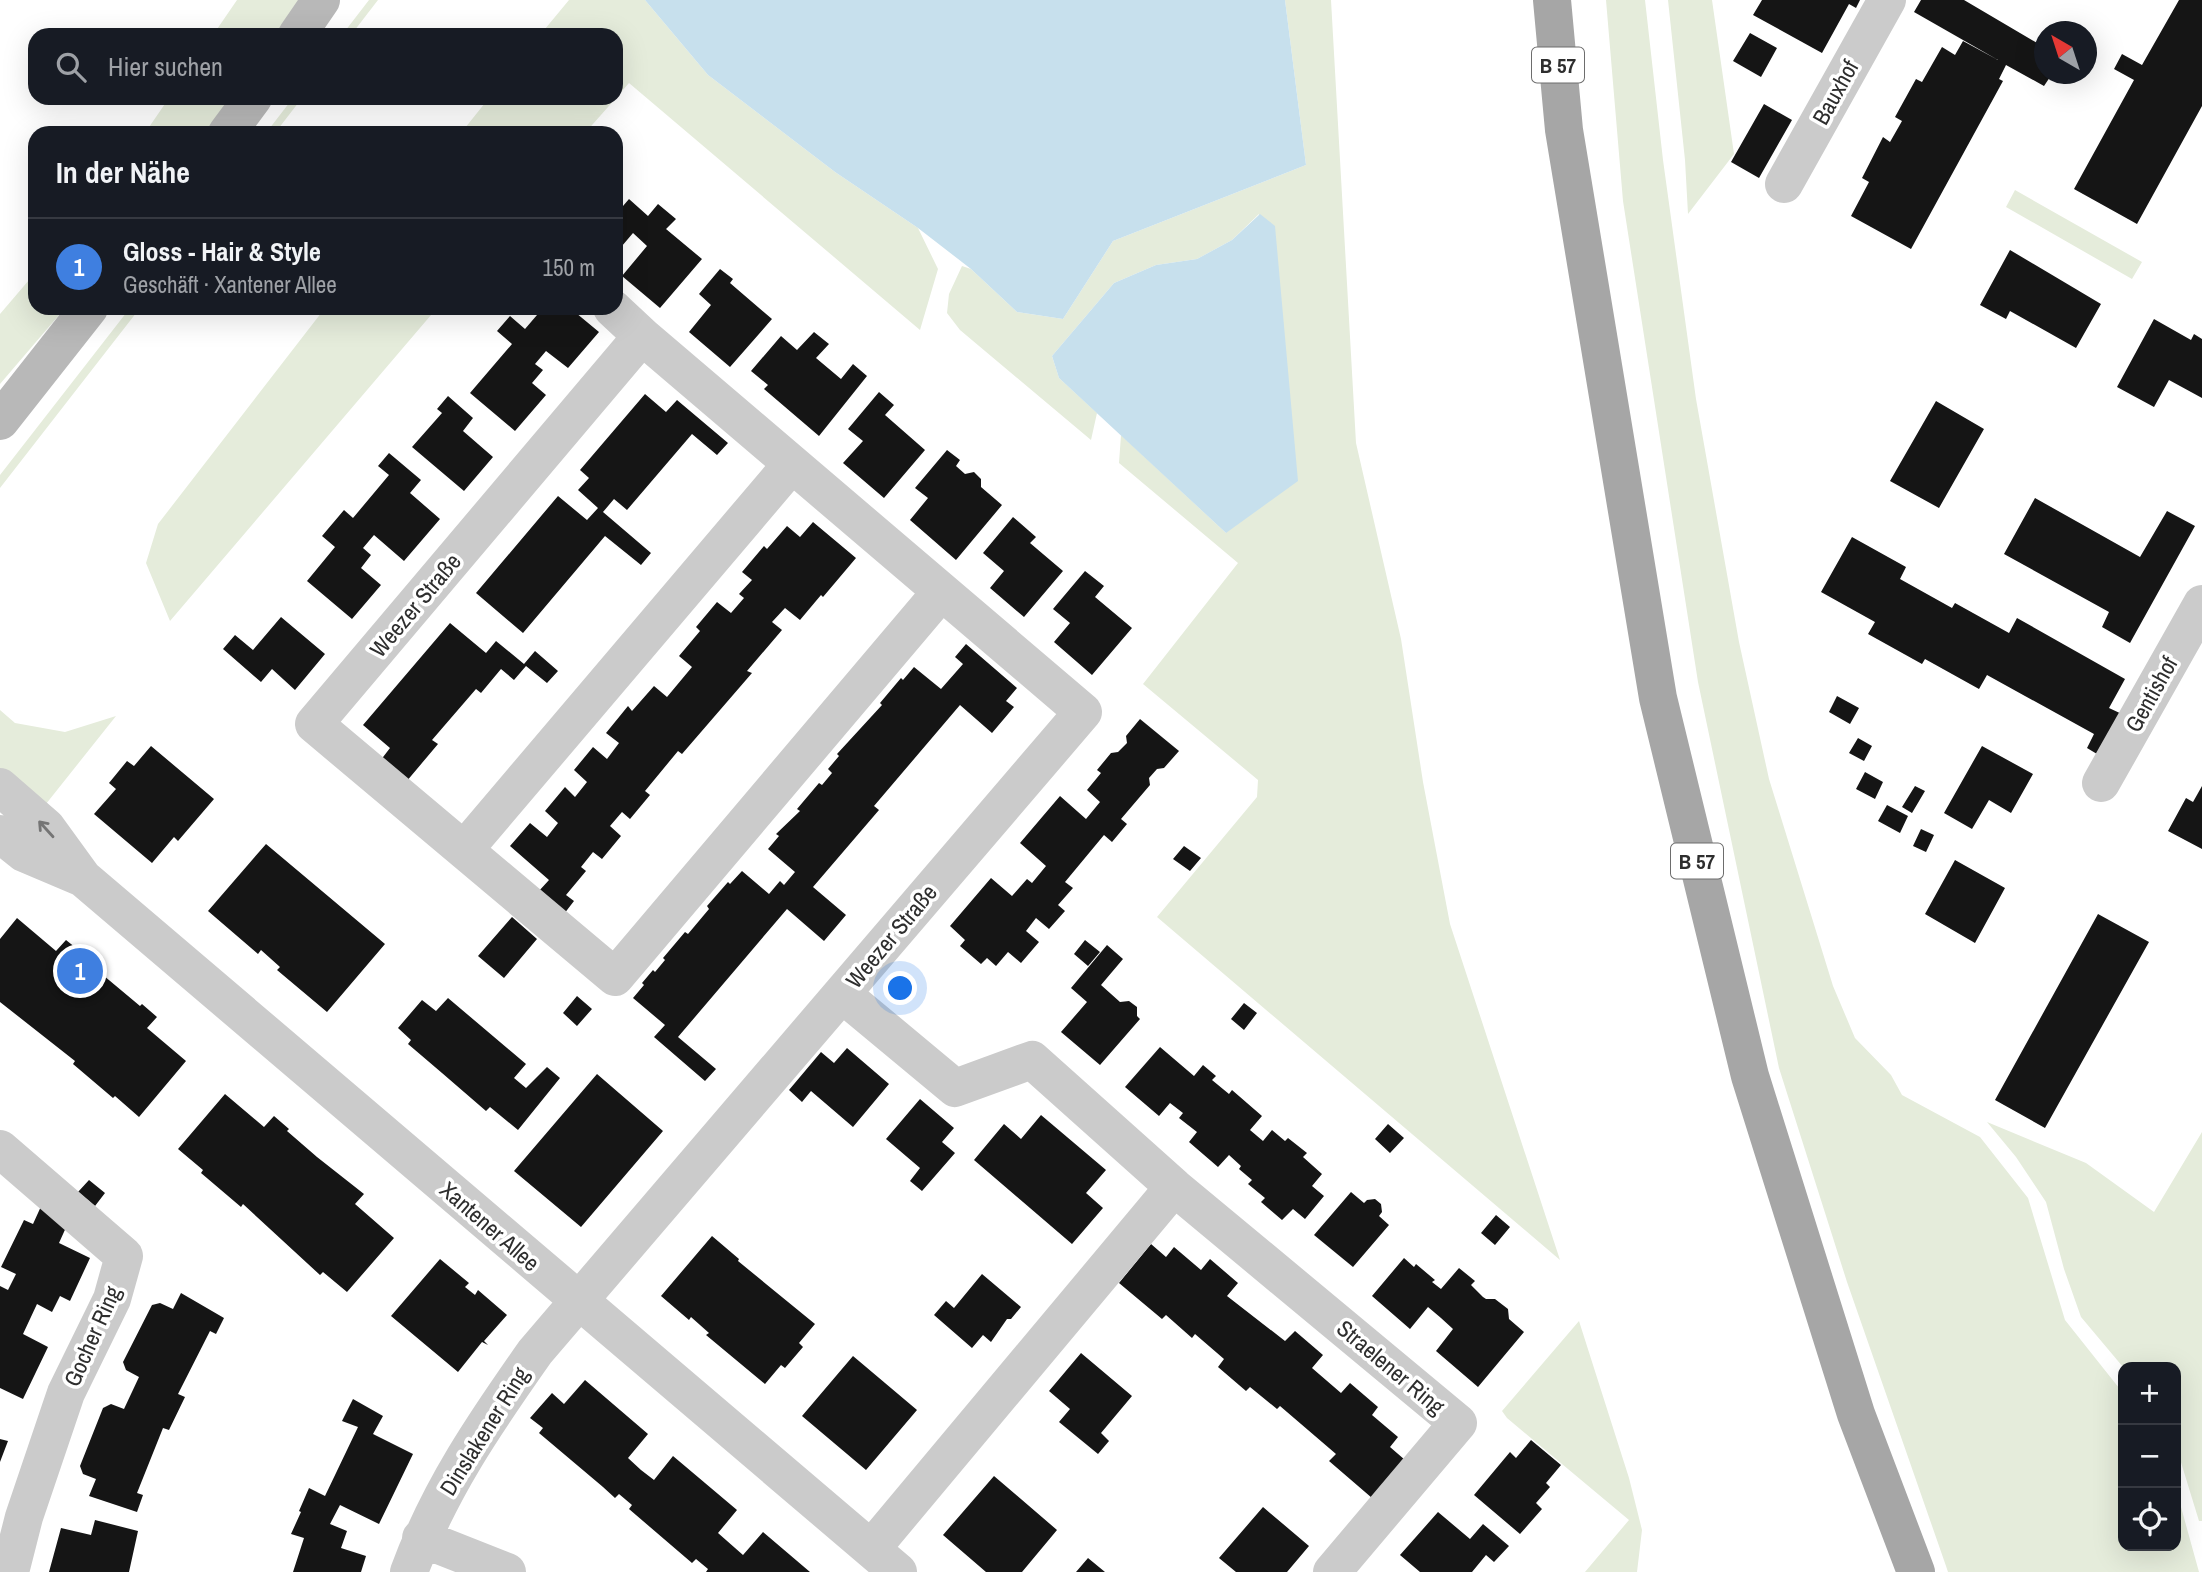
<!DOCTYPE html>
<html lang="de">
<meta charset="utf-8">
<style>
body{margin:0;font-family:"Archivo Narrow",sans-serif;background:#20242c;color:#f1f3f6}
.controls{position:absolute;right:21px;bottom:21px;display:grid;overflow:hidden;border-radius:14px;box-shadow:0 7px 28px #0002}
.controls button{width:63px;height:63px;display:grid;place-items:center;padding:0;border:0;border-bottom:2px solid #363941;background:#171b24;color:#f1f3f6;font:35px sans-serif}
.compass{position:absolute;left:2034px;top:21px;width:63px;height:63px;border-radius:50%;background:#171b24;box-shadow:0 7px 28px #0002;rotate:321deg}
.you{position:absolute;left:901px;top:989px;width:24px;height:24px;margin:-18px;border:5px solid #fff;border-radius:50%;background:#1a73e8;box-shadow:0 0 0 10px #1a73e833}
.badge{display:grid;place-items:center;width:46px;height:46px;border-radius:50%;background:#d93025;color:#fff;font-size:23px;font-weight:700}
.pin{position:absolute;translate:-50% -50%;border:4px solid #fff;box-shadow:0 2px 7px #0006}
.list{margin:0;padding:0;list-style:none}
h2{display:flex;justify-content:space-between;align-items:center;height:91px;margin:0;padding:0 28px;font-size:30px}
h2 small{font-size:23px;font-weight:400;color:#9ea1a6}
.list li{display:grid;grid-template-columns:46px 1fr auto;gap:21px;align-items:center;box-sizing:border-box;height:98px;padding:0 28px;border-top:2px solid #363941}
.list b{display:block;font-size:26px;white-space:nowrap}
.list p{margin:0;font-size:23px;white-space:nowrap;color:#9ea1a6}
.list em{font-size:23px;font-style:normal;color:#9ea1a6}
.icon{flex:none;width:38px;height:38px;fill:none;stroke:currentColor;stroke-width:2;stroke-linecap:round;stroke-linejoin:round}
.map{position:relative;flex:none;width:2202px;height:1572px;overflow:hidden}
.search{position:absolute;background:#171b24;box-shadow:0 7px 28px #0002;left:28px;top:28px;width:595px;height:77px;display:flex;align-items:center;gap:18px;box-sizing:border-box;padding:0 24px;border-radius:21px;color:#9ea1a6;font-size:26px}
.panel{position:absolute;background:#171b24;box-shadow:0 7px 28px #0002;left:28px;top:126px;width:595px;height:189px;border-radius:21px}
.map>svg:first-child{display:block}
.green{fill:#e5ecdb}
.water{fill:#c7e0ed}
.building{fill:#151515}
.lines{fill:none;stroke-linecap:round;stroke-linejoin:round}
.street{stroke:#cbcbcb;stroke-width:38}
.secondary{stroke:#b8b8b8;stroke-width:38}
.primary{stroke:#a6a6a6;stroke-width:38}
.oneway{stroke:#757575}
.labels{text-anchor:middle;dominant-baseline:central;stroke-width:7;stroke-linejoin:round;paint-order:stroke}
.shield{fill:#fff;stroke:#6d6d6d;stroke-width:2}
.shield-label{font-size:21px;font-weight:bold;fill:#2e2e2e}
.street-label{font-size:23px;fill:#2e2e2e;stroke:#fff}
</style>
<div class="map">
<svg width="2202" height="1572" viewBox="0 0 2202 1572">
<rect width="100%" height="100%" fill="#fff"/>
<path class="green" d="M 237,0 L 299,0 L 279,35 L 213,35 Z
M 369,0 L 378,0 L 351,35 L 342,35 Z
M 569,0 L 645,0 L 708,75 L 835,172 L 918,228 L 938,269 L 920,330 L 629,83 L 616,98 L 616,35 L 540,35 Z
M 1285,0 L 1331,0 L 1356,443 L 1401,639 L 1423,782 L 1450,924 L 1560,1260 L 1157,917 L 1257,797 L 1258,780 L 1143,684 L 1238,563 L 1119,463 L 1121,435 L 1226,533 L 1259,214 L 1232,240 L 1197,259 L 1156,265 L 1114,283 L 1052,356 L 1059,378 L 1097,413 L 1091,440 L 960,330 L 947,313 L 949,294 L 962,266 L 971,269 L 1017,312 L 1063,319 L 1113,241 L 1306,165 Z
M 1606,0 L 1645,0 L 1663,160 L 1696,399 L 1739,642 L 1769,779 L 1833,986 L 1855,1038 L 1891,1075 L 1902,1095 L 1980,1137 L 2028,1198 L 2065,1320 L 2123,1393 L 2123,1546 L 2176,1546 L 2176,1489 L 2199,1572 L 1948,1572 L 1946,1566 L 1847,1282 L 1779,1068 L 1698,682 L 1623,201 Z
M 1668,0 L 1712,0 L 1734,154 L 1688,214 L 1685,160 Z
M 169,98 L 231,98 L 205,133 L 145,133 Z
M 293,98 L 302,98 L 275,133 L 266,133 Z
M 489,98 L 616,98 L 585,133 L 461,133 Z
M 2015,190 L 2142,262 L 2132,279 L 2006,207 Z
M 35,273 L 35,308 L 65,308 L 0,384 L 0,314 Z
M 130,308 L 140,308 L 0,488 L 0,475 Z
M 325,308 L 437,308 L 170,621 L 146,563 L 158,524 Z
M 0,710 L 15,723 L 65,732 L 116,716 L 42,809 L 0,768 Z
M 1987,1122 L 2086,1163 L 2154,1212 L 2202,1132 L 2202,1521 L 2199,1521 L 2176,1446 L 2176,1367 L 2123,1367 L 2081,1317 L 2064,1269 L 2046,1202 L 2016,1157 Z
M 1579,1321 L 1629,1478 L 1642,1530 L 1637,1572 L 1585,1572 L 1629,1520 L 1507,1418 L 1502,1411 Z"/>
<path class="water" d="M 645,0 L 1285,0 L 1306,165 L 1113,241 L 1063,319 L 1017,312 L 971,269 L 918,228 L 835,172 L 708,75 Z
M 1260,214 L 1275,226 L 1298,481 L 1226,533 L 1059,378 L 1052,356 L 1114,283 L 1156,265 L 1197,259 L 1232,240 Z"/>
<path class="building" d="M 1762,0 L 1860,0 L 1856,8 L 1849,4 L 1822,53 L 1753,15 Z
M 1921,0 L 1964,0 L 2044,47 L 2044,74 L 2052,74 L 2044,86 L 2006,65 L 1999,79 L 2003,81 L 1911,249 L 1851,216 L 1869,182 L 1862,178 L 1883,137 L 1890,142 L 1902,121 L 1895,117 L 1916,79 L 1922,82 L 1942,47 L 1955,55 L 1963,41 L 1998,60 L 1914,12 Z
M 2179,0 L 2202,0 L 2202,106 L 2137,224 L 2074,189 L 2134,80 L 2114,69 L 2122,54 L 2142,65 Z
M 1750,33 L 1777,48 L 1761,77 L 1733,61 Z
M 1764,104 L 1792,120 L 1759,178 L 1731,162 Z
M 629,199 L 648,216 L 658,204 L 676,219 L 666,229 L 702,259 L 660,308 L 622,276 L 647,246 L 633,233 L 616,253 L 616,200 L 623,206 Z
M 2010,250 L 2101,304 L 2076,348 L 2010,311 L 2006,319 L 1980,305 Z
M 720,269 L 733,279 L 730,283 L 772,319 L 730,367 L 689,332 L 711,305 L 699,294 Z
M 543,308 L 570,308 L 599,332 L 568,368 L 546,351 L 535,364 L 543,370 L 532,383 L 546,395 L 515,431 L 470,393 L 512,344 L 497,331 L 510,316 L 525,329 Z
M 2154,319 L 2191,340 L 2194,334 L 2202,339 L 2202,398 L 2169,380 L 2154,407 L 2117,387 Z
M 814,332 L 829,344 L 816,358 L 841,379 L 853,364 L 867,376 L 819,436 L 764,389 L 768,385 L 751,371 L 781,336 L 797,350 Z
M 879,392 L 894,405 L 885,415 L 925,450 L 884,498 L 843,463 L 863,441 L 848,429 Z
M 645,394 L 666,412 L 677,400 L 728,443 L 717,455 L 692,434 L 627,510 L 614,499 L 603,512 L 651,553 L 641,565 L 605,536 L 523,633 L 476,593 L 558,496 L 587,520 L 598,508 L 578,490 L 589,478 L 580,470 Z
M 448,396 L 473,418 L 463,431 L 493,457 L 464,491 L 412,447 L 442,413 L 437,409 Z
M 1936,401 L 1984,429 L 1939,508 L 1890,481 Z
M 947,450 L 960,460 L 956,466 L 965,474 L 974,472 L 981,479 L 981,487 L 1002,505 L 956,560 L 910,520 L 928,498 L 915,488 Z
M 389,453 L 421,480 L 410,493 L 440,519 L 404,561 L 374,535 L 363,548 L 371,555 L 361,568 L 381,585 L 352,619 L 307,581 L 335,547 L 322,536 L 344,510 L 353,518 L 389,475 L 378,466 Z
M 2035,498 L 2140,557 L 2167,511 L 2195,526 L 2130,643 L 2102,627 L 2109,612 L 2004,554 Z
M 1013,517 L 1036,537 L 1030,543 L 1063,571 L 1024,617 L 990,588 L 1004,571 L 983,553 Z
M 813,522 L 856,558 L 823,597 L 821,595 L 800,620 L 785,608 L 772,622 L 782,630 L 747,671 L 752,673 L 682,754 L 678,751 L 645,791 L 650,795 L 630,819 L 622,812 L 610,826 L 621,836 L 602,859 L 593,852 L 581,867 L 586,871 L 566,895 L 574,901 L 564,914 L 538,892 L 549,880 L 510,846 L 530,823 L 547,837 L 558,823 L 545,811 L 565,787 L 575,797 L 587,782 L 574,770 L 593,747 L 607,759 L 619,743 L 606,733 L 628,706 L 632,711 L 654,686 L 667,697 L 692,667 L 679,656 L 700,631 L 696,627 L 717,602 L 731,613 L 744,598 L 739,594 L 752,580 L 742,572 L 764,546 L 767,549 L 787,526 L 800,537 Z
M 1852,537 L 1906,567 L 1900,579 L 1952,608 L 1955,603 L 2009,633 L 2017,618 L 2125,679 L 2109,708 L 2124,715 L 2102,757 L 2087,748 L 2094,734 L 1987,675 L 1979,689 L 1925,659 L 1922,664 L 1868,634 L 1875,622 L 1821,592 Z
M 1085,571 L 1104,586 L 1095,597 L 1132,628 L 1092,675 L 1054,642 L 1070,623 L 1053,609 Z
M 281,617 L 325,654 L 295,690 L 272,669 L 261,682 L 223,649 L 235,635 L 253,650 Z
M 450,623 L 486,653 L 496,641 L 524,664 L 535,651 L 558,671 L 547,683 L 526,666 L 514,680 L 501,669 L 481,693 L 476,689 L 432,740 L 438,744 L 406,782 L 380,761 L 390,748 L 363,725 Z
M 966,644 L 1017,688 L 1006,701 L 1014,707 L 992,733 L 960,705 L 874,806 L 879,810 L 813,887 L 846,915 L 824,941 L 787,909 L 678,1037 L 716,1069 L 705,1081 L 654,1037 L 665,1025 L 633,998 L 644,985 L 642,983 L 653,970 L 655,972 L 665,960 L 663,958 L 685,932 L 688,934 L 709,909 L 707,906 L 728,882 L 730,884 L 742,871 L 769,894 L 780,881 L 784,885 L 795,872 L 768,849 L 779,836 L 776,834 L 800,811 L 797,809 L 819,783 L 822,785 L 832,773 L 828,769 L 839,756 L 837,754 L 882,705 L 880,703 L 901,678 L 903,680 L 914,667 L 941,689 L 963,664 L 955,657 Z
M 1837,696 L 1859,708 L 1850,724 L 1829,712 Z
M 1140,719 L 1179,751 L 1164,768 L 1157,769 L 1149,778 L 1150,785 L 1121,819 L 1127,824 L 1112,842 L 1104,835 L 1065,882 L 1073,888 L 1058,905 L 1065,911 L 1049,929 L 1036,918 L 1026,931 L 1039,942 L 1021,963 L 1008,952 L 996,966 L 987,958 L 981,964 L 960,946 L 965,940 L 950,926 L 991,878 L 1012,896 L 1027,879 L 1032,883 L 1046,866 L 1020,843 L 1060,796 L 1086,819 L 1100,802 L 1087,790 L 1101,773 L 1097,770 L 1111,753 L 1118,752 L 1127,743 L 1126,736 Z
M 1858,738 L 1872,746 L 1864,761 L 1849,753 Z
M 151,746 L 214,799 L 178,841 L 174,837 L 152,863 L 94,814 L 116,789 L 109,783 L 127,761 L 134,766 Z
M 1982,746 L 2033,774 L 2011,813 L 1989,800 L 1972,829 L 1944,813 Z
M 1865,772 L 1883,782 L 1875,799 L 1856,789 Z
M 1915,786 L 1925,791 L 1912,813 L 1902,807 Z
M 2202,786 L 2202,849 L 2168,831 L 2186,798 L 2193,802 Z
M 1887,805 L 1908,816 L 1900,833 L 1878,821 Z
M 1921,829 L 1934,835 L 1926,852 L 1913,846 Z
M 266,844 L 385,944 L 327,1012 L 277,970 L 280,967 L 261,950 L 258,954 L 208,911 Z
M 1184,846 L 1201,858 L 1190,871 L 1173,859 Z
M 1955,860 L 2005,888 L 1975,943 L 1925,914 Z
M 2098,914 L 2149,942 L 2045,1128 L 1995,1100 Z
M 512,917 L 537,939 L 504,978 L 478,956 Z
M 17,918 L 56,951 L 66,940 L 81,952 L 79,955 L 140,1006 L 142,1004 L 157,1017 L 147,1028 L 186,1061 L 139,1117 L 115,1096 L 113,1098 L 73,1064 L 75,1061 L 0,1002 L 0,939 Z
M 1085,940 L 1100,952 L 1088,966 L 1074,954 Z
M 1107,945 L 1123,959 L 1101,985 L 1120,1002 L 1129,1001 L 1137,1007 L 1137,1016 L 1140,1019 L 1100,1065 L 1061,1032 L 1087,1002 L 1071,988 Z
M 577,996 L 592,1009 L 577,1026 L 563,1013 Z
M 448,998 L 526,1064 L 514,1078 L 526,1088 L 547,1067 L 560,1078 L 518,1130 L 490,1107 L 486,1111 L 442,1073 L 408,1044 L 411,1040 L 398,1028 L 422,1000 L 436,1011 Z
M 1244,1003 L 1257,1013 L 1244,1030 L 1231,1019 Z
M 1160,1047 L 1194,1076 L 1203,1065 L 1216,1076 L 1212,1080 L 1229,1094 L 1232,1090 L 1262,1116 L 1250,1130 L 1263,1141 L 1272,1130 L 1285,1141 L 1288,1138 L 1307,1153 L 1303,1157 L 1322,1174 L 1312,1186 L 1324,1196 L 1305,1219 L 1293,1209 L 1282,1220 L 1261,1202 L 1265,1198 L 1248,1184 L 1252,1180 L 1239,1169 L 1241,1166 L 1229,1155 L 1218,1167 L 1189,1142 L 1197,1132 L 1179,1118 L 1183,1113 L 1170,1103 L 1159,1116 L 1125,1087 Z
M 847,1048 L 889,1084 L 853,1127 L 811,1091 L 802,1102 L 789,1090 L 821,1052 L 834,1063 Z
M 597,1074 L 663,1131 L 581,1227 L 514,1171 Z
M 225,1094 L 264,1127 L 274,1116 L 289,1129 L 287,1131 L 317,1157 L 364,1194 L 355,1204 L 394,1238 L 347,1292 L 323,1272 L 320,1275 L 243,1204 L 241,1207 L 201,1173 L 203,1170 L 178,1149 Z
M 920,1099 L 954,1128 L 942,1142 L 955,1153 L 922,1191 L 910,1181 L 920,1168 L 886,1139 Z
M 1041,1115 L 1106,1170 L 1086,1193 L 1103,1208 L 1072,1244 L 974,1160 L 1004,1124 L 1021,1139 Z
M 1388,1124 L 1404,1138 L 1390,1153 L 1375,1139 Z
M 89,1180 L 105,1193 L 95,1206 L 78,1192 Z
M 1351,1192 L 1364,1203 L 1367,1200 L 1375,1199 L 1381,1204 L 1382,1212 L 1379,1216 L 1389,1225 L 1353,1267 L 1314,1235 Z
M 43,1202 L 68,1223 L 59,1243 L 90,1258 L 70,1301 L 60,1296 L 52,1312 L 37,1304 L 23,1334 L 48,1347 L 23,1399 L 0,1388 L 0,1286 L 8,1290 L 16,1274 L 1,1267 L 24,1220 L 33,1224 Z
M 1496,1215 L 1510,1227 L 1495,1245 L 1481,1233 Z
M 712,1236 L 739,1259 L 738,1261 L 815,1324 L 799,1343 L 803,1347 L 785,1368 L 781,1365 L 765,1384 L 706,1335 L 709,1333 L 691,1317 L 689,1320 L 661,1296 Z
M 1151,1244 L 1166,1257 L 1174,1247 L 1201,1270 L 1210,1259 L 1238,1283 L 1227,1296 L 1285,1341 L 1295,1331 L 1323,1355 L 1312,1368 L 1341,1393 L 1350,1383 L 1378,1407 L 1372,1415 L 1398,1437 L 1390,1447 L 1405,1460 L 1372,1498 L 1329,1461 L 1336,1454 L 1280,1406 L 1277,1409 L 1250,1387 L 1246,1391 L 1218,1367 L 1224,1359 L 1195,1334 L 1192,1338 L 1166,1315 L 1162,1319 L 1119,1283 Z
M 1404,1258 L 1414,1267 L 1416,1264 L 1435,1280 L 1432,1282 L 1441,1289 L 1459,1268 L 1475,1281 L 1471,1285 L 1483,1297 L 1486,1299 L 1495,1299 L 1508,1309 L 1509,1319 L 1524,1332 L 1478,1387 L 1436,1351 L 1453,1329 L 1441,1318 L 1428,1307 L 1410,1329 L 1372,1296 Z
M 440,1259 L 469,1283 L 465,1287 L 475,1295 L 478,1290 L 507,1315 L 484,1341 L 488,1345 L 482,1342 L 458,1372 L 391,1316 Z
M 982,1274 L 1021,1307 L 1011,1319 L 1007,1319 L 991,1342 L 983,1335 L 972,1348 L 934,1315 L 946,1301 L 954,1308 Z
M 181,1293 L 224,1318 L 216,1334 L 210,1331 L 178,1394 L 185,1397 L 169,1430 L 163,1428 L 137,1493 L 143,1495 L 137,1512 L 89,1496 L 96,1479 L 83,1474 L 80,1466 L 103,1408 L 111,1404 L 124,1409 L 139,1377 L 126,1370 L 123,1362 L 152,1305 L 160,1303 L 173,1309 Z
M 1081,1353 L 1132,1396 L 1101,1433 L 1109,1441 L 1098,1454 L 1059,1422 L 1070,1409 L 1049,1391 Z
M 853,1356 L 917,1410 L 866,1470 L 802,1416 Z
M 585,1380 L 648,1434 L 628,1458 L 641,1470 L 654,1480 L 673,1456 L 737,1510 L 718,1533 L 743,1555 L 763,1532 L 810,1572 L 706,1572 L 708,1569 L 696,1559 L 692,1563 L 629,1509 L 632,1505 L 619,1494 L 615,1498 L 603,1487 L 539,1433 L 543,1428 L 530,1418 L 552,1393 L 564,1404 Z
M 353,1399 L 383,1416 L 373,1434 L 413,1454 L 379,1524 L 340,1505 L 330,1524 L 347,1531 L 341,1548 L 366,1556 L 361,1572 L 293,1572 L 304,1538 L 291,1534 L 301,1512 L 299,1511 L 309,1488 L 325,1496 L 358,1427 L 342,1421 Z
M 0,1439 L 8,1441 L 0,1462 Z
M 1531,1440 L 1561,1465 L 1546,1483 L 1550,1487 L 1536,1503 L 1542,1509 L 1520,1534 L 1474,1495 L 1510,1452 L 1516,1458 Z
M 994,1476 L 1057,1530 L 1022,1572 L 986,1572 L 943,1535 Z
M 1263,1507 L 1309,1546 L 1287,1572 L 1236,1572 L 1219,1558 Z
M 1438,1512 L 1470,1539 L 1483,1524 L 1509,1546 L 1494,1562 L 1486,1555 L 1472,1572 L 1420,1572 L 1400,1555 Z
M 95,1520 L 138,1531 L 129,1572 L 49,1572 L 61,1528 L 91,1535 Z
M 1088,1558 L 1105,1572 L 1076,1572 Z"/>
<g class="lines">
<path class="street" d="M 1784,184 L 1887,0
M 612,308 L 642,336
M 2101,783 L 2202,604
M 0,787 L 46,827 L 83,878 L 898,1572
M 0,834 L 24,853 L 83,878
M 464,850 L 791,465
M 842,994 L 955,1088 L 1032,1060 L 1174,1187
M 0,1149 L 124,1256 L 112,1299 L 66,1393 L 24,1517 L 10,1572
M 421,1538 L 507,1572
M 872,1548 L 1174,1187 L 1458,1423 L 1332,1572
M 409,1572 C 439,1490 485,1423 535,1352 L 1083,712 L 642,336 L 314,724 L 615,977 L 941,592"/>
<path class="secondary" d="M 297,35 L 321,0
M 227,133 L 253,98
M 0,421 L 89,308"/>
<path class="primary" d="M 1552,0 L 1564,130 L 1658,698 L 1750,1076 L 1856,1414 L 1916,1572"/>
</g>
<defs><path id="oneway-shaft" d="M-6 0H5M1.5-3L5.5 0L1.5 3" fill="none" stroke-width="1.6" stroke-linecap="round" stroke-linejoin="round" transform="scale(1.75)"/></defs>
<use class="oneway" href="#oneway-shaft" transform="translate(46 829) rotate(-132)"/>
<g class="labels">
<g class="shield">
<rect x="1532" y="47.5" width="52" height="35" rx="5"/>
<rect x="1671" y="843.5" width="52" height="35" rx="5"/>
</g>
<g class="shield-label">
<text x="1558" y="65">B 57</text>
<text x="1697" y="861">B 57</text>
</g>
<g class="street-label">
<text transform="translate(1835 92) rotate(-61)">Bauxhof</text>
<text transform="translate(415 605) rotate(-50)">Weezer Straße</text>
<text transform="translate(2151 694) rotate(-61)">Gentishof</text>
<text transform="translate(891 936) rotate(-50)">Weezer Straße</text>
<text transform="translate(490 1226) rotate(41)">Xantener Allee</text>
<text transform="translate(92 1336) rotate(-66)">Gocher Ring</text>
<text transform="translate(1391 1367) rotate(40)">Straelener Ring</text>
<text transform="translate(484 1431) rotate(-58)">Dinslakener Ring</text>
</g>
</g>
</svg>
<div class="controls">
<button>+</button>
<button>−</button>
<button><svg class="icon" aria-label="locate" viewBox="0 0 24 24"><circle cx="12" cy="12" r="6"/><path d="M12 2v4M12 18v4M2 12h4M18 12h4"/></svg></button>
</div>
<svg class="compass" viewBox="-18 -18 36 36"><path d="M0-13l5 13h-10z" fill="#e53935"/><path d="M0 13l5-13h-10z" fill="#9ea1a6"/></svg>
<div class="you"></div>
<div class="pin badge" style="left:80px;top:971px;background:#3f7fe0">1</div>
<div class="search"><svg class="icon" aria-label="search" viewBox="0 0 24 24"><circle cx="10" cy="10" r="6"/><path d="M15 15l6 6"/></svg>Hier suchen</div>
<section class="panel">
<h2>In der Nähe<small></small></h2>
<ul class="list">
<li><span class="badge" style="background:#3f7fe0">1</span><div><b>Gloss - Hair &amp; Style</b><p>Geschäft · Xantener Allee</p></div><em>150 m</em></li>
</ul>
</section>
</div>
